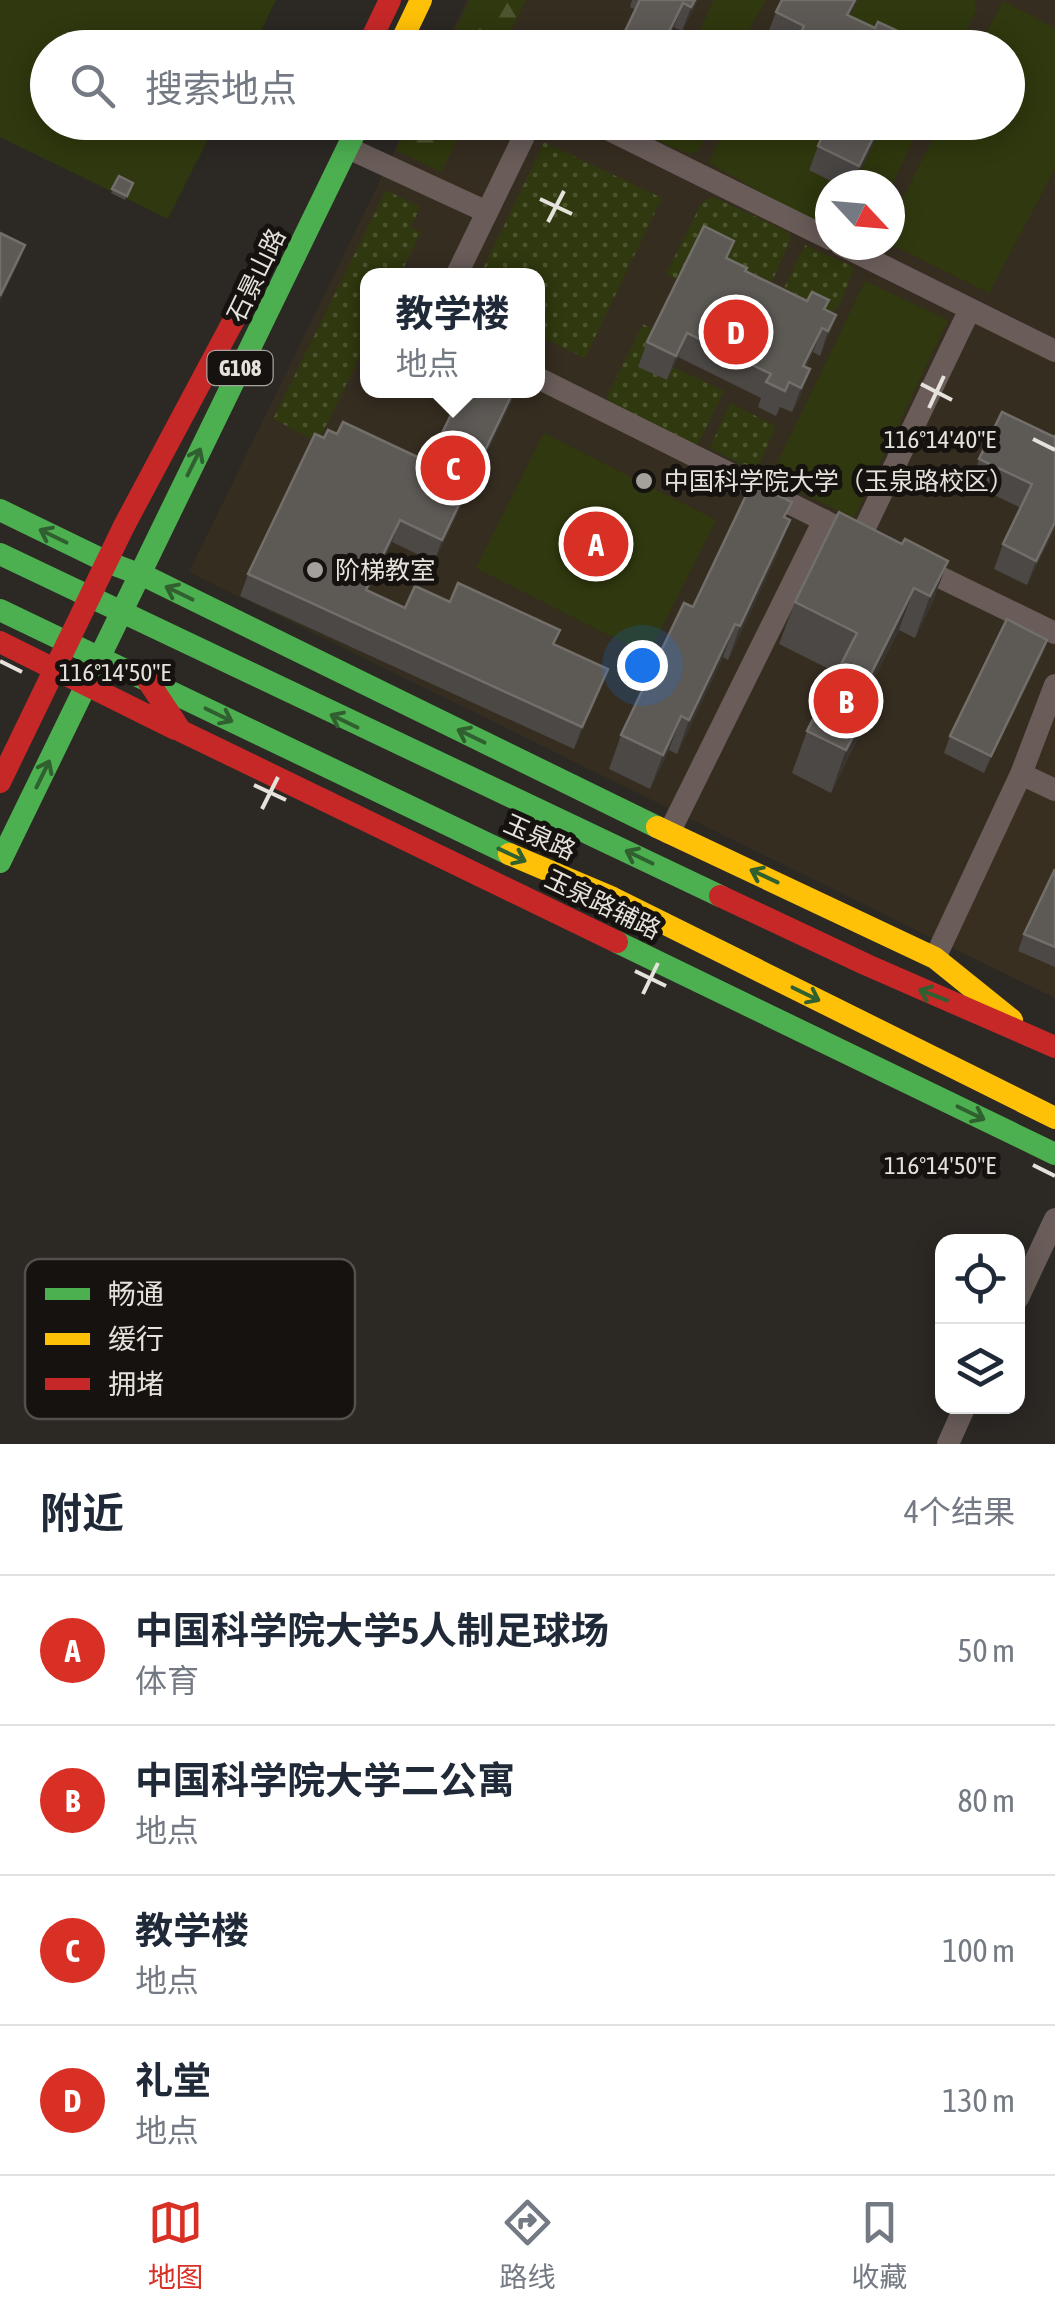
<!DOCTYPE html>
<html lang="zh">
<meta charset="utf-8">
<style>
body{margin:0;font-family:"Asap Condensed","Noto Sans SC",sans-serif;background:#f2f2f3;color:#1f2937}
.controls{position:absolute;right:30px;bottom:30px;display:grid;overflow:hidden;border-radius:20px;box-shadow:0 5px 25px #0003}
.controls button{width:90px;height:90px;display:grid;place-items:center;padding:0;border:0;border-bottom:2px solid #e0e1e3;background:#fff;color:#1f2937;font:50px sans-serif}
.compass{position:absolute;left:815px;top:170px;width:90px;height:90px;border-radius:50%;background:#fff;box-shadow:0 5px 25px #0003;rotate:116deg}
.you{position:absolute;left:642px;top:665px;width:35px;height:35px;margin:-25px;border:8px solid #fff;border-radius:50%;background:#1a73e8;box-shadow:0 0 0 15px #1a73e833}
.badge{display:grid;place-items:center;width:65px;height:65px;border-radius:50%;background:#d93025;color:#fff;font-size:32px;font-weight:700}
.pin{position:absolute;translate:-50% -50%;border:5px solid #fff;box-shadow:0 2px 10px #0006}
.popup{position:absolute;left:360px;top:268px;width:185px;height:130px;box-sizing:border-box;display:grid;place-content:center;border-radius:20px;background:#fff;filter:drop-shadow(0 2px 8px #0005);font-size:32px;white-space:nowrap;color:#747a83}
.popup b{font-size:38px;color:#1f2937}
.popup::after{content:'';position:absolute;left:50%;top:100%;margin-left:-20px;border:20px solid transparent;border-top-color:#fff}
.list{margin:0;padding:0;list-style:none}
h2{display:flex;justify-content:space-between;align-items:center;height:130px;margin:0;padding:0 40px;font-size:42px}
h2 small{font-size:32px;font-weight:400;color:#747a83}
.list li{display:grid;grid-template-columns:65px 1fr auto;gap:30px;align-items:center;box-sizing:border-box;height:150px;padding:0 40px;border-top:2px solid #e0e1e3}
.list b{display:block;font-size:38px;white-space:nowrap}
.list p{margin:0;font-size:32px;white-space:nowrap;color:#747a83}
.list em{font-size:32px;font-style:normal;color:#747a83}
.icon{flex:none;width:55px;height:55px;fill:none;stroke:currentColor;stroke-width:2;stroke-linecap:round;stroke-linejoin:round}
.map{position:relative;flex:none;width:1055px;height:1444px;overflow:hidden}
.search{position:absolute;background:#fff;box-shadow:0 5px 25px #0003;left:30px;right:30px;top:30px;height:110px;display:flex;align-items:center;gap:25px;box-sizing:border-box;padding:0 35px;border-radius:55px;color:#747a83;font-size:38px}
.sheet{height:730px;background:#fff}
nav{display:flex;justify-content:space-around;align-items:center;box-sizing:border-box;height:140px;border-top:2px solid #e0e1e3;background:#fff;font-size:28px;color:#747a83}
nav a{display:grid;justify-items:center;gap:5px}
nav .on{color:#d93025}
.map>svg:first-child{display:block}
.commercial{fill:#392f21}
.built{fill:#362d21;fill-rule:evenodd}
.grass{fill:url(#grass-dots)}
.forest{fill:url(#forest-firs)}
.green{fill:#2f380e}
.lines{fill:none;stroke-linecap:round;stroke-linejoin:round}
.street{stroke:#695c59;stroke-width:22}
.fast{stroke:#4caf50;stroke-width:22}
.slow{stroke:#ffc107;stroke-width:22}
.jam{stroke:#c62828;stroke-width:22}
.wall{fill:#4c4845}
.shaded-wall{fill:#393531}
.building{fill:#5d5955;stroke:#726e6a;stroke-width:2.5}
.oneway{stroke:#306030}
.ticks{fill:none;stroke:#e5e1db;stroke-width:4}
.poi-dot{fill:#a4a09b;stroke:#15120f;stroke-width:4}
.labels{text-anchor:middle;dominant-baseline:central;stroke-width:10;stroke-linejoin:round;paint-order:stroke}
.shield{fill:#15120f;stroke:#a7a39e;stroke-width:2.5}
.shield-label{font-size:22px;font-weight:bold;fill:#e5e1db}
.street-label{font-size:25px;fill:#e5e1db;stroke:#15120f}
.poi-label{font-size:25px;fill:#e5e1db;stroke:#15120f;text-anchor:start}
.key{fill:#15120f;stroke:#53504c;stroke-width:2.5}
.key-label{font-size:28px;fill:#e5e1db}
.ticks-label{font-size:25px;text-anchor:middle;fill:#e5e1db;stroke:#15120f;stroke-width:10;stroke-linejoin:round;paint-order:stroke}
</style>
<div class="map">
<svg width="1055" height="1444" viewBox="0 0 1055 1444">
<defs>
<pattern id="grass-dots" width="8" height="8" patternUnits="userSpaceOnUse" patternTransform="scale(2.5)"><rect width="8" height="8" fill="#2f380e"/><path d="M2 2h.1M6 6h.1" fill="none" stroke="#4d5430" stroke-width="1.8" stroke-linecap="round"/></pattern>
<pattern id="forest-firs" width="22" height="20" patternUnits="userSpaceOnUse" patternTransform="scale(2.5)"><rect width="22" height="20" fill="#2f380e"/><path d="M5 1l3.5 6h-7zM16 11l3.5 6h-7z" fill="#4d5430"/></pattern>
</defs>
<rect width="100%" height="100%" fill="#2c2824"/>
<path class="commercial" d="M 1055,678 L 1055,998 L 930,937 Z"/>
<path class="built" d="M 467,0 L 1055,0 L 1055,678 L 930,937 L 189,572 L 408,123 L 1008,122 L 1008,48 L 444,47 ZM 830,185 L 890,185 L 890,245 L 830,245 ZM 368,276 L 538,276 L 538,390 L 368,390 Z"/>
<path class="grass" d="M 544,142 L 662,198 L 585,358 L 538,336 L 538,276 L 480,275 Z
M 386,190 L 420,207 L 411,227 L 421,232 L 400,275 L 368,276 L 368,340 L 318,442 L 273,419 Z
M 709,198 L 716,198 L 788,232 L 791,238 L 772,282 L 728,261 L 680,281 L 666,274 L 701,204 Z
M 805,245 L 852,266 L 853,271 L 839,306 L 833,312 L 784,288 Z
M 643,324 L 656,331 L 673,367 L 724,391 L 697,446 L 609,402 L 607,396 Z
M 730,403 L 776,426 L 757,469 L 752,470 L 710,448 Z"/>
<path class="forest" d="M 470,0 L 526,0 L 503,47 L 447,47 Z
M 410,122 L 466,123 L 441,172 L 396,150 Z"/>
<path class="green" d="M 0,0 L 276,0 L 253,47 L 48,48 L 48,122 L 216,123 L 168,219 L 0,137 Z
M 713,0 L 766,0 L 739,47 L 687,47 L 701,28 Z
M 858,0 L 974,0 L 977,9 L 958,47 L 872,48 L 838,39 Z
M 1003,1 L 1055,28 L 1055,169 L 989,293 L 890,244 L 890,223 L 941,123 L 1008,122 L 1008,48 L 979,47 Z
M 658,123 L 712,123 L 698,151 L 690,154 L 650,138 Z
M 726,123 L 820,123 L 828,131 L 809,170 L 839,185 L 830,185 L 830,231 L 709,163 Z
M 872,123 L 922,123 L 890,188 L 890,185 L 853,185 L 873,144 Z
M 865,281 L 948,320 L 854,518 L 770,478 Z
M 544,433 L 716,520 L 648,655 L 476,568 Z"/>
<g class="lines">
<path class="street" d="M 593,122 L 830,239
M 348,148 L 487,212
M 841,245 L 1055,351
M 456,276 L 531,122
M 538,378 L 857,537
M 860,538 L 970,309
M 917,566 L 1055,633
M 1021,774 L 1055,790
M 669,833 L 824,520
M 935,958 L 1021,774 L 1055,685
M 1018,1298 L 1055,1219
M 948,1444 L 965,1406"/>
<path class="fast" d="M 0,510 L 107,562 L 149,578 L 657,827
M 0,554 L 720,896
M 0,610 L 509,854
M 0,862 L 360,122
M 617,942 L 1055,1154"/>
<path class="slow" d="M 398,48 L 421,0
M 657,827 L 935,958 L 1012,1020
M 509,854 L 613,898 L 1055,1118"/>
<path class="jam" d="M 367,48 L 390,0
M 0,642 L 175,729
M 148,681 L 181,731 L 617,942
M 0,782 L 124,526 L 245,299
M 720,896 L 867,965 L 1055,1047"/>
</g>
<path class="wall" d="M 632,0 L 698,0 L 682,31 L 630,7 Z
M 776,12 L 850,16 L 907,48 L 790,48 L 767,36 Z
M 874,143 L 853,185 L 839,185 L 809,170 L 818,146 Z
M 119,176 L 133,183 L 125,200 L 111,193 Z
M 728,259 L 746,271 L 836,315 L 820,356 L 813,352 L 806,367 L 801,394 L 792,412 L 780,407 L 776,416 L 758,407 L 761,398 L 678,357 L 667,380 L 638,367 L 647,342 Z
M 463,390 L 517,390 L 434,562 L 392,542 L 368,591 L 405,608 L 450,602 L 560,630 L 554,644 L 608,669 L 600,691 L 574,749 L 240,596 L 248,574 L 324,438 L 337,434 L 428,462 Z
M 1002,412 L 1055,528 L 1027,585 L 994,569 L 1003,544 L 1021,508 L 971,484 L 979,459 Z
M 786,518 L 778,553 L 728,660 L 723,657 L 677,754 L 669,750 L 650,789 L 609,769 L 621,735 L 693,607 Z
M 902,544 L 948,561 L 932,603 L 915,638 L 899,630 L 867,692 L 858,738 L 831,793 L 792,773 L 807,731 L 837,673 L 779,644 L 795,602 Z
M 1047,640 L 1041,657 L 984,773 L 944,753 L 950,736 Z
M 1055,869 L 1055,967 L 1018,951 L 1024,934 Z"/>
<path class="shaded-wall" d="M 695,0 L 698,0 L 682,31 L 691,7 Z
M 855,0 L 858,0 L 838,39 L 847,15 Z
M 683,3 L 674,27 L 664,48 L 661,48 Z
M 881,122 L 874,143 L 853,185 L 859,166 Z
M 25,245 L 19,262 L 0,301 L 0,296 Z
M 836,315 L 827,340 L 820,356 L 828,331 Z
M 822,328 L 813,352 L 794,391 L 803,366 Z
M 687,333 L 678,357 L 667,380 L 676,356 Z
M 810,369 L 801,394 L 792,412 L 801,388 Z
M 514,390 L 517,390 L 434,562 L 442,540 Z
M 400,520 L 392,542 L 358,612 L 366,590 Z
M 790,520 L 778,553 L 728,660 L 740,626 Z
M 1055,522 L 1055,528 L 1027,585 L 1036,561 Z
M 948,561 L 932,603 L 915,638 L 930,596 Z
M 914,588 L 899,630 L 847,732 L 863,690 Z
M 735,624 L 723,657 L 677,754 L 689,720 Z
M 1047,640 L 1041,657 L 984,773 L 991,756 Z
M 608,669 L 600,691 L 574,749 L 582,727 Z
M 874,696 L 858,738 L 831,793 L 846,750 Z
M 681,716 L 669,750 L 650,789 L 663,755 Z"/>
<path class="building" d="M 640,0 L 695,0 L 691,7 L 683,3 L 661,48 L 617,48 Z
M 782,0 L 855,0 L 847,15 L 875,28 L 878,22 L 911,37 L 906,48 L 822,48 L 799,36 L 804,26 L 776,12 Z
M 829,122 L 881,122 L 859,166 L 818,146 Z
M 119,176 L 133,183 L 127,196 L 112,189 Z
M 704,226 L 734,241 L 726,258 L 747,268 L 745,271 L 807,301 L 812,292 L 829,300 L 824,309 L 836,315 L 828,331 L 822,328 L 803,366 L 810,369 L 801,388 L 789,382 L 785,391 L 766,382 L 771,374 L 687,333 L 676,356 L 647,342 Z
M 0,233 L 25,245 L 0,296 Z
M 463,390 L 514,390 L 442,540 L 400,520 L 366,590 L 405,608 L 415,586 L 450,602 L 458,583 L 560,630 L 553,644 L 608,669 L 582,727 L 248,574 L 315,434 L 324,438 L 328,430 L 337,434 L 343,422 L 428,462 Z
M 1002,412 L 1054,437 L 1055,436 L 1055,522 L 1036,561 L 1003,544 L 1032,484 L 979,459 Z
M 752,483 L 792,502 L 784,517 L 790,520 L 740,626 L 735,624 L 689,720 L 681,716 L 663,755 L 621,735 L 684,603 L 693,607 Z
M 839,512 L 902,544 L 905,539 L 948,561 L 930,596 L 914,588 L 863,690 L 874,696 L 846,750 L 807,731 L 857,633 L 795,602 Z
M 1007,619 L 1047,640 L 991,756 L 950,736 Z
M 1055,869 L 1055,947 L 1024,934 Z"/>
<defs><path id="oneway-shaft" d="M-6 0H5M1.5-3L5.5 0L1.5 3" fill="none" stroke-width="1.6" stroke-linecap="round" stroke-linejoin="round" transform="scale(2.5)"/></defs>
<g class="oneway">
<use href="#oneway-shaft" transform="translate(194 462) rotate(-64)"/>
<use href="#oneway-shaft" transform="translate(53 536) rotate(-154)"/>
<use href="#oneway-shaft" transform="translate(179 593) rotate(-154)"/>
<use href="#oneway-shaft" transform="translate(219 715) rotate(26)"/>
<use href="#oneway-shaft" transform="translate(344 721) rotate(-154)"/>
<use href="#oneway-shaft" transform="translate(471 736) rotate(-154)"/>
<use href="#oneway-shaft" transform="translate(43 774) rotate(-64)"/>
<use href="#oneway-shaft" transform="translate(512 855) rotate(25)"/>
<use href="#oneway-shaft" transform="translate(639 857) rotate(-154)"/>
<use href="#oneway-shaft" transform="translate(764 876) rotate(-155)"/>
<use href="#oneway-shaft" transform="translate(806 994) rotate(26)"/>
<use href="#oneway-shaft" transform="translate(933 995) rotate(-159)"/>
<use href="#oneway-shaft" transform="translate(971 1113) rotate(26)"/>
</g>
<path class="ticks" d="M 540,199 L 572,214M 548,222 L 564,191M 921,384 L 952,400M 929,408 L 944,376M 1033,439 L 1055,450M 0,661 L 22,672M 254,785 L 286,800M 262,809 L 278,777M 635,971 L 666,986M 643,994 L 658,963M 1033,1165 L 1055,1176"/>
<g class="poi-dot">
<circle cx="644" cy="481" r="10"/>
<circle cx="315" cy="570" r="10"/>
</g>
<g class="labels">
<rect class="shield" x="207.5" y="351" width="65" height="34" rx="8"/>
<g class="shield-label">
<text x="240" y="368">G108</text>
</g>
<g class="street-label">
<text transform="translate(256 275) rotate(-64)">石景山路</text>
<text transform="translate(540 837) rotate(24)">玉泉路</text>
<text transform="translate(603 904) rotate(26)">玉泉路辅路</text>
</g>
<g class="poi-label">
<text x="664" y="481">中国科学院大学（玉泉路校区）</text>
<text x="335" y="570">阶梯教室</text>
</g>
</g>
<rect x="25" y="1259" width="330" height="160" rx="15" class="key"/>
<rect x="45" y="1288" width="45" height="12" fill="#4caf50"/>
<rect x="45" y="1333" width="45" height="12" fill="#ffc107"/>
<rect x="45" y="1378" width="45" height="12" fill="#c62828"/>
<g class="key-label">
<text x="108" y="1304">畅通</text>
<text x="108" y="1349">缓行</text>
<text x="108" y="1394">拥堵</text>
</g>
<g class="ticks-label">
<text x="940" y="448">116°14'40"E</text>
<text x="115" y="681">116°14'50"E</text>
<text x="940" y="1174">116°14'50"E</text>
</g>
</svg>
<div class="controls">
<button><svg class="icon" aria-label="locate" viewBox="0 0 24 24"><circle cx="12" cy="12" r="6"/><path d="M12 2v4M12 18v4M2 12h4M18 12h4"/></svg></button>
<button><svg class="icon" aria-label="layers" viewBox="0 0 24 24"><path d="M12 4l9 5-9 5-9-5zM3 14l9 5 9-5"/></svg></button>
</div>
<svg class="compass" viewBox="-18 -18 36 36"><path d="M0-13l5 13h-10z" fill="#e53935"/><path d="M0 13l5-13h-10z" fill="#747a83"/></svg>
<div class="you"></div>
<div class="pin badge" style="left:596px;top:544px">A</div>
<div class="pin badge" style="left:846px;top:701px">B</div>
<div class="pin badge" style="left:453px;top:468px">C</div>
<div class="popup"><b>教学楼</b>地点</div>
<div class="pin badge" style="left:736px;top:332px">D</div>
<div class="search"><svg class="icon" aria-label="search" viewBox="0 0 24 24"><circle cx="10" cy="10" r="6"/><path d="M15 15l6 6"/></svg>搜索地点</div>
</div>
<section class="sheet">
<h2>附近<small>4个结果</small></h2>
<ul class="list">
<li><span class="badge">A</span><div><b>中国科学院大学5人制足球场</b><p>体育</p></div><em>50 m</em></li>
<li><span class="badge">B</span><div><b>中国科学院大学二公寓</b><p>地点</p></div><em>80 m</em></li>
<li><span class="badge">C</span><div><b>教学楼</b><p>地点</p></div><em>100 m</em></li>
<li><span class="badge">D</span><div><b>礼堂</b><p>地点</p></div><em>130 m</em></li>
</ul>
</section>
<nav>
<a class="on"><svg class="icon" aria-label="map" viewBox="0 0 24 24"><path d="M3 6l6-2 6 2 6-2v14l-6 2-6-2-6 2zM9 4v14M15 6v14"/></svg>地图</a>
<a><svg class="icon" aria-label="directions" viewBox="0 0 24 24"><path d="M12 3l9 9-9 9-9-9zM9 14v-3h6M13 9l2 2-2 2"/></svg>路线</a>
<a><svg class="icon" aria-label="saved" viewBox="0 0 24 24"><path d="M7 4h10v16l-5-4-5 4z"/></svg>收藏</a>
</nav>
